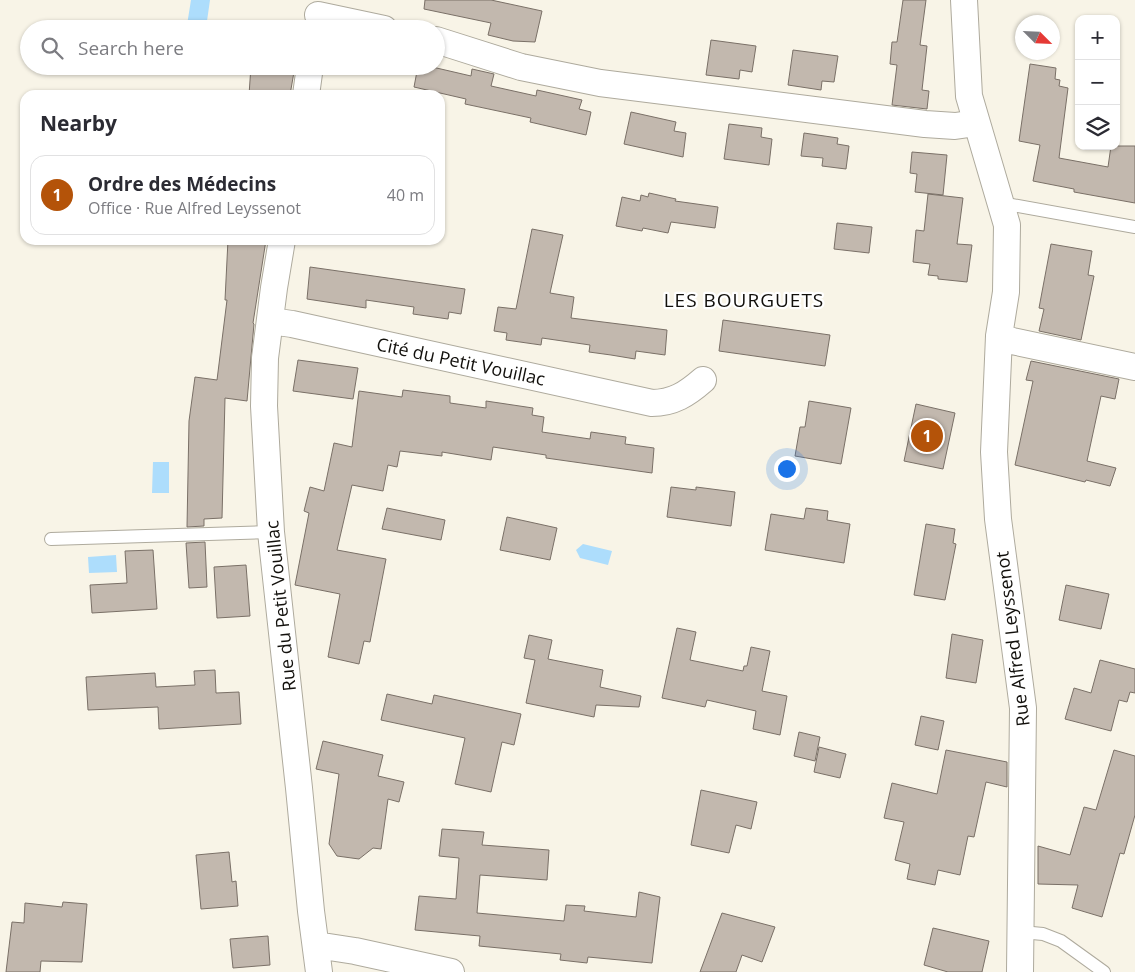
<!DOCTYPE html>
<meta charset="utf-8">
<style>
body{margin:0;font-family:"Open Sans",sans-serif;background:#f7f7f7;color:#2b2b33}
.controls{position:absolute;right:15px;top:15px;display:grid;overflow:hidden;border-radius:10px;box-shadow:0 1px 4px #0004}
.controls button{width:45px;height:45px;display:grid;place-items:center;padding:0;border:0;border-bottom:1px solid #e1e1e2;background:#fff;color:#2b2b33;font:25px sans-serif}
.compass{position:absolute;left:1015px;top:15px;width:45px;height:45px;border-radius:50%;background:#fff;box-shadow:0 1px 4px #0004;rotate:114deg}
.you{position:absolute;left:786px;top:468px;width:18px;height:18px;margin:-12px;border:4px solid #fff;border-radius:50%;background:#1a73e8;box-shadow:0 0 0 8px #1a73e833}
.badge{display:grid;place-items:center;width:32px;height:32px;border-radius:50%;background:#b45309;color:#fff;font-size:16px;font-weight:700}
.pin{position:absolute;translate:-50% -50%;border:2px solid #fff;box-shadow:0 1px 5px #0006}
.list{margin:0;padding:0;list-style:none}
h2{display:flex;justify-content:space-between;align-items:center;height:65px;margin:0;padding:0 20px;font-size:21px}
h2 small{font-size:16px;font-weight:400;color:#7c7c81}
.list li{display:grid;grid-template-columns:32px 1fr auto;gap:15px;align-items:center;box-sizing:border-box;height:80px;margin:0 10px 10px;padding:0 10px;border:1px solid #e1e1e2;border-radius:15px}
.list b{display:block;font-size:19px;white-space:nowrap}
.list p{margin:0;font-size:16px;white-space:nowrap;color:#7c7c81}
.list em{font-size:16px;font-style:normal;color:#7c7c81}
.icon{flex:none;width:28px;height:28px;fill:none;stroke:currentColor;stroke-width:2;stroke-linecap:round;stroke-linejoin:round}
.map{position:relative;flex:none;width:1135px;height:972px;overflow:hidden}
.search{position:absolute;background:#fff;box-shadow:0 1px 4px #0004;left:20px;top:20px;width:425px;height:55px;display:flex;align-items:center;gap:12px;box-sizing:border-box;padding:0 18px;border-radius:28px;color:#7c7c81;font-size:19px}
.panel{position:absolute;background:#fff;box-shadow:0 1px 4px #0004;left:20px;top:90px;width:425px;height:155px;border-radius:15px}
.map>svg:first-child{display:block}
.water{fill:#adddfc}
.building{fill:#c2b8ae;stroke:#7a7067}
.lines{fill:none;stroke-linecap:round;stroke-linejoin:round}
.lane-casing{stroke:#aeaa9d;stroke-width:14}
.street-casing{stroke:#aeaa9d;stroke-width:28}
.lane{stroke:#fff;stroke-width:12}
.street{stroke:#fff;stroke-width:26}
.labels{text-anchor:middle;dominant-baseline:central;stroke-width:4.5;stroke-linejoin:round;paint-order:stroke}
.street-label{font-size:18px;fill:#12100c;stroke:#fff}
.neighbourhood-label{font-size:19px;letter-spacing:1px;fill:#12100c;stroke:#fff}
</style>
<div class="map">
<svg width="1135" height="972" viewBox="0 0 1135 972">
<rect width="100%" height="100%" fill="#f8f4e7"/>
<path class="water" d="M 191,0 L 210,0 L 206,28 L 191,29 L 191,25 L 187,25 Z
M 153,462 L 169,462 L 169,493 L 152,493 Z
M 583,544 L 612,551 L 608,565 L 580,558 L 576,550 Z
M 116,555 L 117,572 L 89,573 L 88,557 Z"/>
<path class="building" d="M 425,0 L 491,0 L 542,11 L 535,42 L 513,41 L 488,35 L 491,23 L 424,9 Z
M 903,0 L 926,0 L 920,45 L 927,46 L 922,90 L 929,91 L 927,109 L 892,105 L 897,65 L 890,64 L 892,42 L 897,42 Z
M 711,40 L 756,46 L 752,72 L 740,70 L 739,79 L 706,75 Z
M 793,50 L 838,56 L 834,82 L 822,81 L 821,90 L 788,85 Z
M 1030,64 L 1056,68 L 1055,79 L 1060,80 L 1059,86 L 1068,88 L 1059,158 L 1108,167 L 1111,146 L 1135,146 L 1135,203 L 1074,192 L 1074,189 L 1033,181 L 1040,145 L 1019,141 Z
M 251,66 L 295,66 L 290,95 L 249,95 Z
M 418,66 L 428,66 L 471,76 L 472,69 L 494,74 L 491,86 L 536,96 L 537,90 L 582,100 L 579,109 L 591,112 L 586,135 L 530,122 L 531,118 L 465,104 L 466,99 L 414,87 Z
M 631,112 L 676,122 L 674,131 L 686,133 L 683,157 L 624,144 Z
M 729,124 L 762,128 L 761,137 L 772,139 L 769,165 L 724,159 Z
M 804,133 L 838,138 L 837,144 L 849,146 L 846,169 L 822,166 L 823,158 L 801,156 Z
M 912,152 L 947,155 L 943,195 L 915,192 L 917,174 L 910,173 Z
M 649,193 L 676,199 L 675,201 L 718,207 L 715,228 L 671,222 L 668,233 L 643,228 L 642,231 L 616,226 L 622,197 L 640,201 L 641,195 L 648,197 Z
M 928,194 L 963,198 L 957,244 L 972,245 L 967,282 L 938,279 L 938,276 L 928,275 L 930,264 L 913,262 L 916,230 L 924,231 Z
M 837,223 L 872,227 L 869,253 L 834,249 Z
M 532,229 L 563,235 L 550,293 L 574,297 L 571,318 L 667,330 L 665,355 L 636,351 L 635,359 L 611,355 L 589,352 L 590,345 L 542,338 L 541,345 L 506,340 L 507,333 L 494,331 L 498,307 L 516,309 Z
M 228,240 L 266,240 L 253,323 L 254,324 L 247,401 L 225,398 L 222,518 L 204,519 L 204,526 L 187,527 L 189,421 L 195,377 L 217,380 L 227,300 L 225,300 Z
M 1051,244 L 1092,251 L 1088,275 L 1094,276 L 1081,340 L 1039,331 L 1044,309 L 1039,308 Z
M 310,267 L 465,289 L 461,314 L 449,312 L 448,319 L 413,314 L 414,307 L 366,300 L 366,308 L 307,299 Z
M 723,320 L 830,335 L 825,366 L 719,351 Z
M 298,360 L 358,368 L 353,399 L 293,391 Z
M 1031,361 L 1119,379 L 1115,399 L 1101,396 L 1087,461 L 1116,468 L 1110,486 L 1086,480 L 1085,482 L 1015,465 L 1033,381 L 1026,380 Z
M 403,390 L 450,396 L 450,403 L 486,408 L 486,401 L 533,408 L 532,415 L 544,417 L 542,432 L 590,439 L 591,432 L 626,437 L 625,444 L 654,448 L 652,473 L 546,458 L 546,455 L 493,447 L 491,460 L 442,452 L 442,456 L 400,451 L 397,467 L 388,465 L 383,491 L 352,485 L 337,550 L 386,559 L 370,642 L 364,641 L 359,664 L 328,657 L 340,594 L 295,585 L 309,513 L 304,511 L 310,487 L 324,491 L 334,443 L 352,447 L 359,391 L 402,397 Z
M 809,401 L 851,408 L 841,464 L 795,456 L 800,427 L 805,427 Z
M 916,404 L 955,413 L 943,469 L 904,461 Z
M 671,487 L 696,490 L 696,487 L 735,492 L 731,526 L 667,517 Z
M 387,508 L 445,520 L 441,540 L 382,529 Z
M 806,508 L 828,511 L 827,520 L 850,524 L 844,563 L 765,550 L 771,514 L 804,519 Z
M 507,517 L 557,528 L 550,560 L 500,550 Z
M 926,524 L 955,529 L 953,543 L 956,544 L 945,600 L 914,595 Z
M 205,542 L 207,587 L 189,588 L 186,543 Z
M 153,550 L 157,609 L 92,613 L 90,585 L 127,583 L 125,551 Z
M 246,565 L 250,616 L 217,618 L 214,567 Z
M 1066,585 L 1109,594 L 1101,629 L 1059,620 Z
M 677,628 L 696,632 L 690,660 L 743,671 L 744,666 L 747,666 L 751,647 L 770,651 L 762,691 L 787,696 L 780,735 L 753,729 L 756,711 L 707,700 L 705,707 L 662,698 Z
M 952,634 L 983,640 L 976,683 L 946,678 Z
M 529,635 L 552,640 L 548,659 L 603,670 L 600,687 L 641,696 L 639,707 L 596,705 L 594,717 L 526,703 L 535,660 L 524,658 Z
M 1100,660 L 1135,669 L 1135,693 L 1130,692 L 1127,702 L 1119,700 L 1111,731 L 1065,719 L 1074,688 L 1091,693 Z
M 215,670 L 216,693 L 239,692 L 241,724 L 159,729 L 158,707 L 88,710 L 86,677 L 155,673 L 156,687 L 195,685 L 194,671 Z
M 387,694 L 432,704 L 434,695 L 521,714 L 514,745 L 502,742 L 491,792 L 455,784 L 465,738 L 381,720 Z
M 921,716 L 944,721 L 938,750 L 915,745 Z
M 799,732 L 820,737 L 815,761 L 794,756 Z
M 323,741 L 383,755 L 378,776 L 404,782 L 399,802 L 388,799 L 381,849 L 373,848 L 359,859 L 337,856 L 329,844 L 339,774 L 316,769 Z
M 819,747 L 846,754 L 840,778 L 814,772 Z
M 946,750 L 1007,762 L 1007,787 L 986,782 L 974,837 L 968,836 L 960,875 L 938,870 L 935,885 L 907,879 L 910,864 L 895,860 L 904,822 L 884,818 L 892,783 L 937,794 Z
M 1114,750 L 1135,756 L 1135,815 L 1124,854 L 1120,853 L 1102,917 L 1072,908 L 1078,885 L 1038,884 L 1038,846 L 1070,855 L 1084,807 L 1096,810 Z
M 701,790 L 757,802 L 751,829 L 736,825 L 729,853 L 691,845 Z
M 442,829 L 484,832 L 482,845 L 549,850 L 547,880 L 480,875 L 477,913 L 564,921 L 566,905 L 585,906 L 584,911 L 636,917 L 639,892 L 660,897 L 652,963 L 588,957 L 587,963 L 560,960 L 561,954 L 479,946 L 480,936 L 415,930 L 419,896 L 456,899 L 459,858 L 439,856 Z
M 229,852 L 232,882 L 236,881 L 238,906 L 201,909 L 196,855 Z
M 63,902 L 87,904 L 82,962 L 41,961 L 40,972 L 6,972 L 12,922 L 24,923 L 25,903 L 62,907 Z
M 722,913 L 775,927 L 762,962 L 742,955 L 736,972 L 700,972 Z
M 933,928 L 989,941 L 982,972 L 948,972 L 924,965 Z
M 268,936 L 270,965 L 233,968 L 230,939 Z"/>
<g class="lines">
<defs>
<path id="lane" d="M 1001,203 L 1135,227
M 51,539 L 271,532
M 1021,932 L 1043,934 L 1061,941 L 1104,972"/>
<path id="street" d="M 964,0 L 969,96 L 1007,225 L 1006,292 L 999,336 L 994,452 L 998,519 L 1023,708 L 1020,972
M 318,15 L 384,29
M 436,40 L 521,67 L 600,83 L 925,124 L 955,126 L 976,123
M 306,95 L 310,66
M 282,240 L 274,288 L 265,358 L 264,406 L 271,532 L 299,788 L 311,911 L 319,972
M 270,321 L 292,324 L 652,403 C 673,403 687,394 703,380
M 999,336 L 1012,341 L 1135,367
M 316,945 L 355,951 L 451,972"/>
</defs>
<use href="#lane" class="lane-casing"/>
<use href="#street" class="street-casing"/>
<use href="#lane" class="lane"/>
<use href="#street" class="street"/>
</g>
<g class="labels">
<g class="street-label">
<text transform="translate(461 361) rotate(12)">Cité du Petit Vouillac</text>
<text transform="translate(280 606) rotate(-96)">Rue du Petit Vouillac</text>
<text transform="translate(1012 639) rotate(-97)">Rue Alfred Leyssenot</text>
</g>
<g class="neighbourhood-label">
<text x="744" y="300">LES BOURGUETS</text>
</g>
</g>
</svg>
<div class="controls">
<button>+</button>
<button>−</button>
<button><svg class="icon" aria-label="layers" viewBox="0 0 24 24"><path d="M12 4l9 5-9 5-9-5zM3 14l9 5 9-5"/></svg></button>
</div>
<svg class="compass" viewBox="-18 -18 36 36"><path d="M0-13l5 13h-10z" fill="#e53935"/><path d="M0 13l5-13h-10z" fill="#7c7c81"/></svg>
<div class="you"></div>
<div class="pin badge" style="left:927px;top:436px">1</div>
<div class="search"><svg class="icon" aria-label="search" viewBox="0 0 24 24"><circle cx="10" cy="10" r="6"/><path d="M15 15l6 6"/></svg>Search here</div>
<section class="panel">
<h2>Nearby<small></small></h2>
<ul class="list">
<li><span class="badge">1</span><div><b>Ordre des Médecins</b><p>Office · Rue Alfred Leyssenot</p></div><em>40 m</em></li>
</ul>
</section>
</div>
